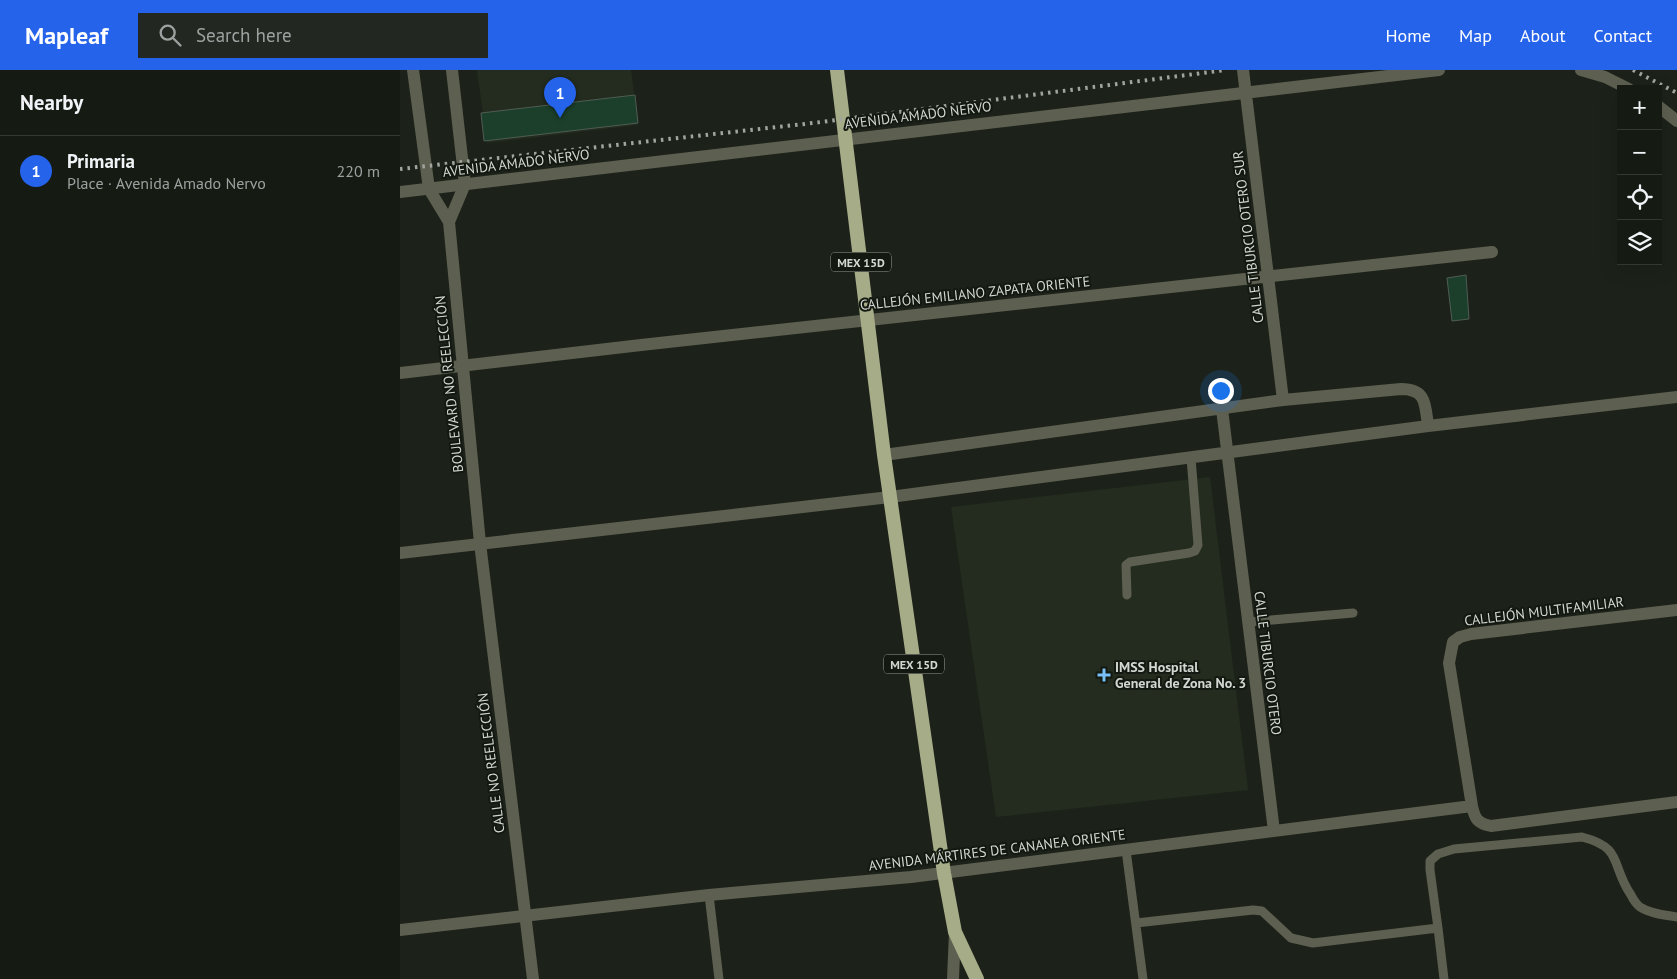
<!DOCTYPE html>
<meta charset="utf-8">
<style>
body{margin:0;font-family:"PT Sans",sans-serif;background:#222721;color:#f1f3f6}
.controls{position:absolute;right:15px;top:15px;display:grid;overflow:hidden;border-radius:0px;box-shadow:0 5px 20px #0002}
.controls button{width:45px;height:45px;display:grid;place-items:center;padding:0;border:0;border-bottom:1px solid #343833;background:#151a13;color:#f1f3f6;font:25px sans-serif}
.you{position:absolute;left:820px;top:320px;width:18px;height:18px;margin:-12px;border:4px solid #fff;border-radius:50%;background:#1a73e8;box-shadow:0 0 0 8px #1a73e833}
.badge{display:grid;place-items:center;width:32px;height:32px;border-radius:50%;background:#2563eb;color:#fff;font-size:16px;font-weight:700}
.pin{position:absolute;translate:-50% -41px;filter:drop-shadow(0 1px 2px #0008)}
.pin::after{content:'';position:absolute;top:26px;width:18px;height:15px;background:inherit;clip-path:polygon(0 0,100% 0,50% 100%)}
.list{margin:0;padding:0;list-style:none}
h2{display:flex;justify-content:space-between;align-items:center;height:65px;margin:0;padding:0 20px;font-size:21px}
h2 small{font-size:16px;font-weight:400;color:#9da1a0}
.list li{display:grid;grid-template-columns:32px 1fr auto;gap:15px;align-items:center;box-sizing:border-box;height:70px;padding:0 20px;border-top:1px solid #343833}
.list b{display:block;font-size:19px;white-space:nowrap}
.list p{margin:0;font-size:16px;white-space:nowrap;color:#9da1a0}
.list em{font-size:16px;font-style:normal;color:#9da1a0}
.icon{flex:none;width:28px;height:28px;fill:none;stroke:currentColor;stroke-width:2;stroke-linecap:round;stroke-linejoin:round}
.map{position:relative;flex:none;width:1277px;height:909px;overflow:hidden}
header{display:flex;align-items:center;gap:30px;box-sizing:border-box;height:70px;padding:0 25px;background:#2563eb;color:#fff}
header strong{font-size:24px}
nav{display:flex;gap:28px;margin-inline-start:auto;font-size:18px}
.search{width:350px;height:45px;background:#222721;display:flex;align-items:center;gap:12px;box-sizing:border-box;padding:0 18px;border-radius:0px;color:#9da1a0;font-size:19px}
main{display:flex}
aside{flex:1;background:#151a13}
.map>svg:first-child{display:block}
.built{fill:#232c1e}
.building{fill:#1b3f2b;stroke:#505c54}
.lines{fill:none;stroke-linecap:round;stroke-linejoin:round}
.service{stroke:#5d5f50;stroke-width:9}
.minor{stroke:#5d5f50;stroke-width:12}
.tertiary{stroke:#5d5f50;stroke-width:12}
.trunk{stroke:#a6ac88;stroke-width:14}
.rail{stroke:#a1a59e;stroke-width:4;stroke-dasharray:2.5 5;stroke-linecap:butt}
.poi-dot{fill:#79bff8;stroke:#131910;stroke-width:2}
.labels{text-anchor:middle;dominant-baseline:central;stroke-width:4;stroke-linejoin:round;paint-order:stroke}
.shield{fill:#131910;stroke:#999e97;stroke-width:1}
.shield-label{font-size:12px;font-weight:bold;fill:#d3d7d1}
.street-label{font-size:14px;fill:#d3d7d1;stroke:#131910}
.poi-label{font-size:14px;font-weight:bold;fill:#d3d7d1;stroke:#131910;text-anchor:start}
</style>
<header>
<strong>Mapleaf</strong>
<div class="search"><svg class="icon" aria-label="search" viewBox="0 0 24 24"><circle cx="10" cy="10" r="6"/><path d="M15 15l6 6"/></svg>Search here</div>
<nav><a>Home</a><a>Map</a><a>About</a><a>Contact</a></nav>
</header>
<main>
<aside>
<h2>Nearby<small></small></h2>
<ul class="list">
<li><span class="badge">1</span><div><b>Primaria</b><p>Place · Avenida Amado Nervo</p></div><em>220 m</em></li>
</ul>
</aside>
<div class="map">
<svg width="1277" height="909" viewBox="0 0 1277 909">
<rect width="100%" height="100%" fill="#1c2219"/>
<path class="built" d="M 77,0 L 231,0 L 238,55 L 87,73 Z
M 810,407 L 848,720 L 596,747 L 551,437 Z"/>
<path class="building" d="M 235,25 L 238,53 L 84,71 L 81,43 Z
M 1066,205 L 1069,249 L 1052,251 L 1047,208 Z"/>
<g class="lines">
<path class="service" d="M 727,525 L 726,495 L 730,492 L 789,483 L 795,481 L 798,475 L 791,388
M 848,552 L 953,543
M 726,780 L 743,909
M 309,825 L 319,909
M 736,853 L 853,840 L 862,841 L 891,868 L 913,873 L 1038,858 L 1030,800 L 1030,791 L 1038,784 L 1054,779 L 1182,767 C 1224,778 1210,794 1231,825 C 1233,829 1236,834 1240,837 C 1251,844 1265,845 1277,847
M 1038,858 L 1044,909"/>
<path class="minor" d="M 843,0 L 883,330
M 1181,0 L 1205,7 L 1229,19
M 1258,36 L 1277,51
M 0,122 L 1039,0
M 0,303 L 241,275 L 1092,182
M 822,339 L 874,761
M 484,385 L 883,330 L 1001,319 C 1027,319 1025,335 1028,356
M 0,483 L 490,427 L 1028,356 L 1277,327
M 1277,540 L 1071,564 L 1060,567 L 1053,572 L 1049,593 L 1072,736 C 1075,749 1077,753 1091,756 L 1277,732
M 0,860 L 309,825 L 511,807 L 1072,736"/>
<path class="tertiary" d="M 13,0 L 29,119 L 49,152 L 80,473 L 133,909
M 49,152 L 65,114 L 52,0
M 553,909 L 555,862"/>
<path class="trunk" d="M 437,0 L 484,385 L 544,803 L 555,862 L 577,909"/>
<path class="rail" d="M 1233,0 L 1277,23
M 0,99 L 413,53 L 826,0"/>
</g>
<path class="poi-dot" d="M701.5 597.5h5v5h5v5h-5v5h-5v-5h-5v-5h5z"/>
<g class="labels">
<g class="shield">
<rect x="431" y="182.5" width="60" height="19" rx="4"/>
<rect x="484" y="584.5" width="60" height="19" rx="4"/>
</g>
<g class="shield-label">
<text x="461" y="192">MEX 15D</text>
<text x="514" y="594">MEX 15D</text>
</g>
<g class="street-label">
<text transform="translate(518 45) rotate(-7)">AVENIDA AMADO NERVO</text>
<text transform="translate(116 93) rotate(-7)">AVENIDA AMADO NERVO</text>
<text transform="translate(848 167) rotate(-97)">CALLE TIBURCIO OTERO SUR</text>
<text transform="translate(575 223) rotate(-6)">CALLEJÓN EMILIANO ZAPATA ORIENTE</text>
<text transform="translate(49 314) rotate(-96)">BOULEVARD NO REELECCIÓN</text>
<text transform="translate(1144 541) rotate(-7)">CALLEJÓN MULTIFAMILIAR</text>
<text transform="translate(868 593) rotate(83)">CALLE TIBURCIO OTERO</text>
<text transform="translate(91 693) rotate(-97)">CALLE NO REELECCIÓN</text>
<text transform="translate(597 780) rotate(-7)">AVENIDA MÁRTIRES DE CANANEA ORIENTE</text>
</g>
<g class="poi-label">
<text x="715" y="597">IMSS Hospital<tspan x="715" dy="16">General de Zona No. 3</tspan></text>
</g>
</g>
</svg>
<div class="controls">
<button>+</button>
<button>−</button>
<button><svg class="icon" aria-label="locate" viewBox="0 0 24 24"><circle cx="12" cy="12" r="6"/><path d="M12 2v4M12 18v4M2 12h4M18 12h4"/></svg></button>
<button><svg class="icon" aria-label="layers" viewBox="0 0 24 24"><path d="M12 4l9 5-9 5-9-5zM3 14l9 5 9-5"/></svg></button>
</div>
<div class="you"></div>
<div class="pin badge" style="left:160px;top:48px">1</div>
</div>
</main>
